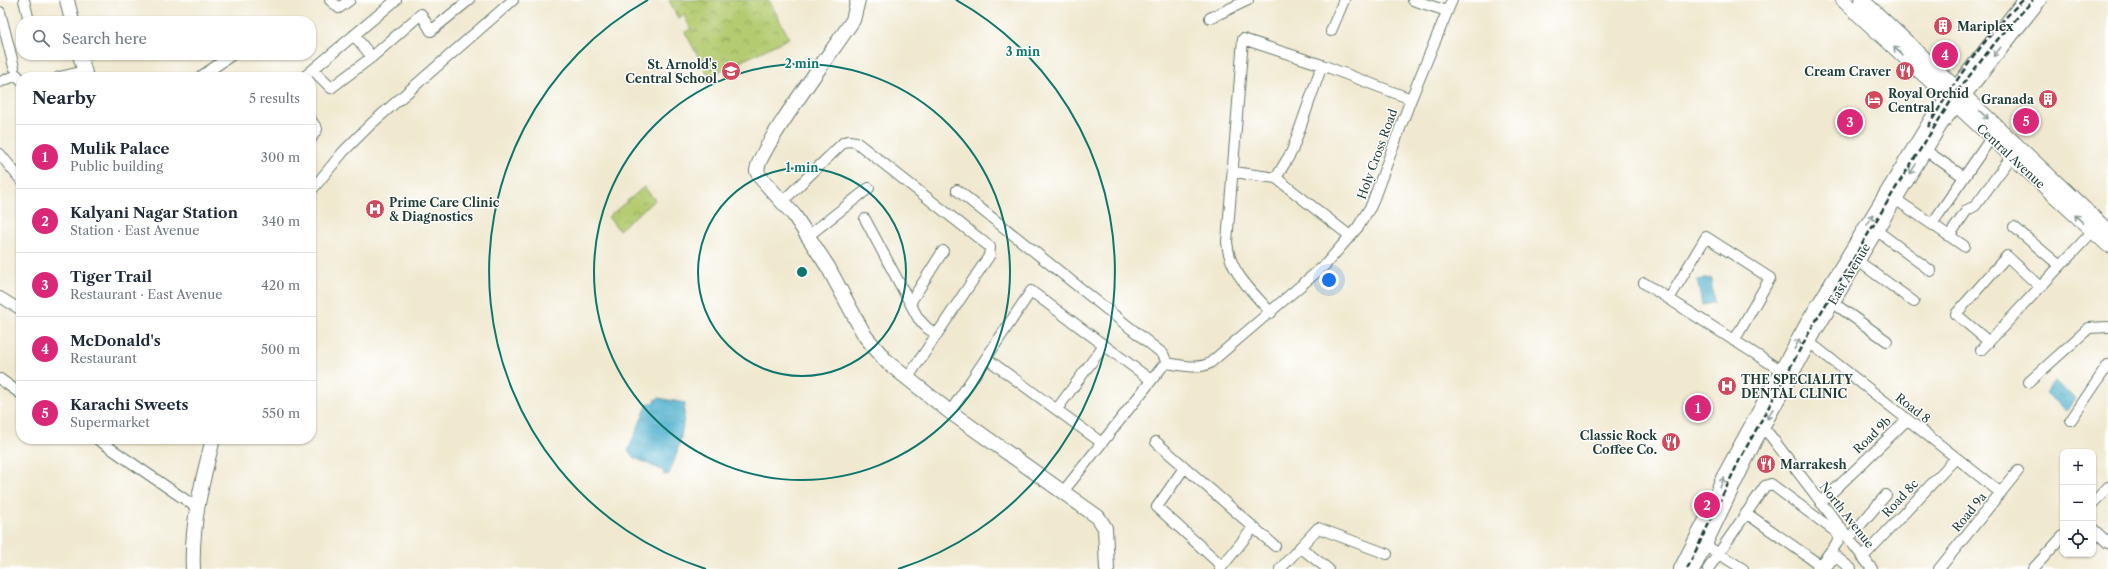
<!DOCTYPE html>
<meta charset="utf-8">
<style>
body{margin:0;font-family:"Libre Caslon Text",serif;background:#f6f6f7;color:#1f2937}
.controls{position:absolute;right:12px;bottom:12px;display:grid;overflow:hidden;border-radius:8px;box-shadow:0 1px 3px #0004}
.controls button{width:36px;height:36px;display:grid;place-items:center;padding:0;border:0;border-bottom:1px solid #e0e1e3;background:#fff;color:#1f2937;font:20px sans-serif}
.you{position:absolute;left:1329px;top:280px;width:14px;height:14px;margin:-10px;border:3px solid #fff;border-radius:50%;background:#1a73e8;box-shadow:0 0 0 6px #1a73e833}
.badge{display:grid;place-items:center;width:26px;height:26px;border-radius:50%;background:#db2777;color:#fff;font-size:13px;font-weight:700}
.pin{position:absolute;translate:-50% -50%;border:2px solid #fff;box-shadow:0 1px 4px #0006}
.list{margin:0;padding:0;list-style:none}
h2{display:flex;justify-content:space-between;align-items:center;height:52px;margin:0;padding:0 16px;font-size:17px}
h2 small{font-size:13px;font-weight:400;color:#747a83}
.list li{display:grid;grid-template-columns:26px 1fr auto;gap:12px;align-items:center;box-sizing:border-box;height:64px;padding:0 16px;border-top:1px solid #e0e1e3}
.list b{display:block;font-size:15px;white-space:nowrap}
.list p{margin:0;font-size:13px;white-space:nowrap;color:#747a83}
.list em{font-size:13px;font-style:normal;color:#747a83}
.icon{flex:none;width:22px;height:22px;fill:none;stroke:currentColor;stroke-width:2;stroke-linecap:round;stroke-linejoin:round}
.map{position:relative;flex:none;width:2108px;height:569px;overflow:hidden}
.search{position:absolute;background:#fff;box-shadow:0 1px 3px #0004;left:16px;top:16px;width:300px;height:44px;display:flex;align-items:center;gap:10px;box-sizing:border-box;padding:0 14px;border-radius:16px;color:#747a83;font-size:15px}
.panel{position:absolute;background:#fff;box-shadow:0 1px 3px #0004;left:16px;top:72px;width:300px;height:372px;border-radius:16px}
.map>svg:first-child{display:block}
.park{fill:url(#park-crowns);stroke:#6a8452}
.water{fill:url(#water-ripples);stroke:#34757f}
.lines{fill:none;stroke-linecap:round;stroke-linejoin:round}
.street-casing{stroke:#68796b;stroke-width:12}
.secondary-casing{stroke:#68796b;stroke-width:16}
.street{stroke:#fff;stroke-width:10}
.secondary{stroke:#fff;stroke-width:14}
.rail{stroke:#1f3d34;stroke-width:2.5;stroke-dasharray:6 3;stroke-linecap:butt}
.oneway{stroke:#8f9e9a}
.ring{fill:none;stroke:#0f766e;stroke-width:2}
.labels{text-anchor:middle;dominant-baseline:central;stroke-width:3;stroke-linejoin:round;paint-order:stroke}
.poi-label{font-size:12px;font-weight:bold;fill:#1f3d34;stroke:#fff;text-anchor:start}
.street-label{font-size:12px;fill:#1f3d34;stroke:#fff}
.centre{fill:#0f766e;stroke:#fff;stroke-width:2}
.ring-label{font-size:12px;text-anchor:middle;font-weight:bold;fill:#0f766e;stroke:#fff;stroke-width:3;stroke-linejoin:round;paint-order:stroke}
</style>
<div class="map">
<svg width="2108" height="569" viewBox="0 0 2108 569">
<defs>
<pattern id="park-crowns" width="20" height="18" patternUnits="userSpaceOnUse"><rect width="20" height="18" fill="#b4cb70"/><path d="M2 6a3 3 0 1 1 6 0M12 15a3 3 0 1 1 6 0" fill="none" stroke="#92a65d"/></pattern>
<pattern id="water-ripples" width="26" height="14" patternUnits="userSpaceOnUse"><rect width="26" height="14" fill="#4aadca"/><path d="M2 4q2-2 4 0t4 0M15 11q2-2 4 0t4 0" fill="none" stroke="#3d8ea5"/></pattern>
</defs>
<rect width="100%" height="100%" fill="#fff"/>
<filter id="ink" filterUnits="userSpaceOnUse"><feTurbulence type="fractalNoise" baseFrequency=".025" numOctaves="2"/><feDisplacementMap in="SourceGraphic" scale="8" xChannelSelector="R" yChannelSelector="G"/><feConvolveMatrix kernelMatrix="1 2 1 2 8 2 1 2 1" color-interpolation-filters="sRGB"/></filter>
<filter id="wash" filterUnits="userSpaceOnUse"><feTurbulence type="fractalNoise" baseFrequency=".012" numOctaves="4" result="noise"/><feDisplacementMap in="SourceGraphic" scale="16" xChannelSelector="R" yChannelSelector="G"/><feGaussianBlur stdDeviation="0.9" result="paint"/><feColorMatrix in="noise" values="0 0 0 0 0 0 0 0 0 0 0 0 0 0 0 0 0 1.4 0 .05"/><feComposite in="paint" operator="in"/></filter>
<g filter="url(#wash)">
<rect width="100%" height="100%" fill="#f0e9d0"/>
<path class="park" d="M 669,0 L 769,0 L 789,38 L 709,77 L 685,32 L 691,29 L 684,15 L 678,18 Z
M 644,187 L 655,200 L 619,230 L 608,217 Z"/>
<path class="water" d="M 1711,278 L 1714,303 L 1702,305 L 1697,280 Z
M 2054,382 L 2075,398 L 2066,411 L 2045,393 Z
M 659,398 L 685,403 C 684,428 679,451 669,474 L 664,475 L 663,471 L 635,458 L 628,451 L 648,403 L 654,403 L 656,399 Z"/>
</g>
<g filter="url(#ink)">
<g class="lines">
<defs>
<path id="street" d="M 24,0 L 29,21
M 330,0 L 339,8 L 350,0
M 1413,0 L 1447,11
M 0,12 L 14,67
M 1210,18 L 1248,0
M 1331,31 L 1344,0
M 354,35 L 372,57
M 313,70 L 331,88 L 372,57 L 421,14 L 431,31 L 469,0
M 59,77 L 85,71
M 200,77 L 232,55
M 304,77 L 396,0
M 0,82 L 17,75 L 21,80
M 311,120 L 317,129 L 311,139
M 1925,150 L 1964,177
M 0,154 L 21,180
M 1234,172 L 1276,178 L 1350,236
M 1276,178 L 1292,151 L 1322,65
M 957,190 L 1163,354 L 1167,363
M 311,191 L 343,152 L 371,124 L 513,0
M 1895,199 L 1964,246
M 783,201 L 844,142 L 849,141 L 856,142 L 990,247 L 989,256 L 907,379
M 865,219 L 918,318 L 927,328 L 936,334
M 1932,224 L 1991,138
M 2014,227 L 2060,266
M 1876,230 L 1931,271
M 808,236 L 869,188
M 1949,236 L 1967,210 L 1975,206 L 2012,156
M 1858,261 L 1914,302
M 1644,283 L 1782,371
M 0,297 L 21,310
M 1669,299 L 1706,237 L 1770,278 L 1734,341
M 1832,302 L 1887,341
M 910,303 L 943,251
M 1271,313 C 1252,291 1229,272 1227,242 L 1243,39 L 1322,65 L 1411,99
M 1809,342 L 2001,493
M 1989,342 L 1956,314 L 2007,256 L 2040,287
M 1981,350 L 2093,231
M 986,358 L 1102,443
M 0,379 L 21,394
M 2029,382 L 2089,328 L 2108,327
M 1057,409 L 1104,345
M 950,412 L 1031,291 L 1151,380
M 2071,420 L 2108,365
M 1756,426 L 1769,434 L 1872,569
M 97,439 L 196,507
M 1156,442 L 1275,546
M 1184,468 L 1157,507 L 1222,566
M 1062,493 L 1162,367 L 1167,363 C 1180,365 1198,370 1210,363 L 1325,265 L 1358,227 L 1371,206 L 1411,99 L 1452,0
M 1821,503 L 1907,420
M 2093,503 L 2108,487
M 1746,513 L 1820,565
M 2093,529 L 2108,543
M 1849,538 L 1886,495
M 1705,545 L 1743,569
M 1300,547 L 1328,569
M 1863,557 L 1956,458
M 1827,566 L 1835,556 L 1851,569
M 1220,569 L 1253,528
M 1280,569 L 1318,528 L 1387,554
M 1708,569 L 1765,486 L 1771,484 L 1836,532 L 1839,537 L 1837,543 L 1817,569
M 1939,569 L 2018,471
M 2033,569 L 2063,536"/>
<path id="secondary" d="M 67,0 L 72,21
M 858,0 L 853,20 C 837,45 757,150 757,171 L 760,177 L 794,215 L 828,267 L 865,336 L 887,362 L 950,412 L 1098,517 L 1105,528 L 1107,569
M 1843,0 L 2108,245
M 1862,0 L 2108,231
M 80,55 L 86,77
M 193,569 C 191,524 202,482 213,439
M 1681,569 L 1707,518 L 1723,478 L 1807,324 L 1932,119 L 2025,0
M 1693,569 L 1754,442 L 1816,329 L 1876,230 L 1940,125 L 2039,0"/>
</defs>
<use href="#street" class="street-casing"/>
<use href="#secondary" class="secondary-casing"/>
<use href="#street" class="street"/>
<use href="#secondary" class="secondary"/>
<path class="rail" d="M 1928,127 C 1954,82 1985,36 2023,0
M 1687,569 L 1740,459 L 1778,390 L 1811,329 L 1897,186 L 1956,93 L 1998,39 L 2033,0"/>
</g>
<defs><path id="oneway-shaft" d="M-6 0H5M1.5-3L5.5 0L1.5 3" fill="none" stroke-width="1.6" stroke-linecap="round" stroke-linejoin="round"/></defs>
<g class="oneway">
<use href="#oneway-shaft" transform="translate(1898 51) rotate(-137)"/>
<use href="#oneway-shaft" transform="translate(1997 52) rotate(129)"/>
<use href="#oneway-shaft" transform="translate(1984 115) rotate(43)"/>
<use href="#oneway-shaft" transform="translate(1913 169) rotate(121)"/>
<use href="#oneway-shaft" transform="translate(2079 219) rotate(-137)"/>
<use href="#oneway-shaft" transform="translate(1870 220) rotate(-59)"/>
<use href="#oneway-shaft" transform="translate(1797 344) rotate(-63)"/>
<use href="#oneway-shaft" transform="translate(1770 414) rotate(119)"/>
<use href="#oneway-shaft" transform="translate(1722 483) rotate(-68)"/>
</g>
</g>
<g class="ring">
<circle cx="802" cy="272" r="104"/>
<circle cx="802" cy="272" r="208"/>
<path d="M706 569A312 312 0 0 1 648 0M956 0A312 312 0 0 1 898 569"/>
</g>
<defs>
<symbol id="building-disc" viewBox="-11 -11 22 22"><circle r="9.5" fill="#d1495b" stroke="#fff"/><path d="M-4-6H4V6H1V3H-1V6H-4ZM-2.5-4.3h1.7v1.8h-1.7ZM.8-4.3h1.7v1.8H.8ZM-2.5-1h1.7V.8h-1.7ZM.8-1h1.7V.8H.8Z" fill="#fff"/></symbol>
<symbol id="school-disc" viewBox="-11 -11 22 22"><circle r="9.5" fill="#d1495b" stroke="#fff"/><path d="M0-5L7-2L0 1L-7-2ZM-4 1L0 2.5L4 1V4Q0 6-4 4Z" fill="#fff"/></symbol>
<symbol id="restaurant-disc" viewBox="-11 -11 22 22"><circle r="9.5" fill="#d1495b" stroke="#fff"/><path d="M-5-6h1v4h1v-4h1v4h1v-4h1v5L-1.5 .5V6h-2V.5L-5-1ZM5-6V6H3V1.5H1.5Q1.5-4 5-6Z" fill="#fff"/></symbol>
<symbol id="hotel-disc" viewBox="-11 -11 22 22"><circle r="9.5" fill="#d1495b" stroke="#fff"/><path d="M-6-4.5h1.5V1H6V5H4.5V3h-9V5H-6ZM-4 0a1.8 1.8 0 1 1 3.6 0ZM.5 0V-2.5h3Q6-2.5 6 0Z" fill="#fff"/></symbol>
<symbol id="hospital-disc" viewBox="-11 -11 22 22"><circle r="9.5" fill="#d1495b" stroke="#fff"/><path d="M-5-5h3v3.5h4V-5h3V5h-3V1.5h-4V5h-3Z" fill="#fff"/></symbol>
</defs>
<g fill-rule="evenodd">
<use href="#building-disc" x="1932" y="15" width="22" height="22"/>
<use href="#school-disc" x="720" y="60" width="22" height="22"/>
<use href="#restaurant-disc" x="1894" y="60" width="22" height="22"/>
<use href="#building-disc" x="2037" y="88" width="22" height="22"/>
<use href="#hotel-disc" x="1863" y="89" width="22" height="22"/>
<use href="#hospital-disc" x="364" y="198" width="22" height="22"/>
<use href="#hospital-disc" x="1716" y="375" width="22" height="22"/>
<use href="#restaurant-disc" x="1660" y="431" width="22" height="22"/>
<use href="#restaurant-disc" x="1755" y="453" width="22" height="22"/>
</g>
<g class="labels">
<g class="poi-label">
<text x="1957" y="26">Mariplex</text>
<text x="717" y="64" text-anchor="end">St. Arnold's<tspan x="717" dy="14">Central School</tspan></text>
<text x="1891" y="71" text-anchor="end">Cream Craver</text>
<text x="1888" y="93">Royal Orchid<tspan x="1888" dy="14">Central</tspan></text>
<text x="2034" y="99" text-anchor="end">Granada</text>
<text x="389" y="202">Prime Care Clinic<tspan x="389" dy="14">&amp; Diagnostics</tspan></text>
<text x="1741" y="379">THE SPECIALITY<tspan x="1741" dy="14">DENTAL CLINIC</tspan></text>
<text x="1657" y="435" text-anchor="end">Classic Rock<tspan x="1657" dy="14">Coffee Co.</tspan></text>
<text x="1780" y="464">Marrakesh</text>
</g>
<g class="street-label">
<text transform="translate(1377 154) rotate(-70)">Holy Cross Road</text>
<text transform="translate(2011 156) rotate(43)">Central Avenue</text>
<text transform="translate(1849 274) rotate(-59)">East Avenue</text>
<text transform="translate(1913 408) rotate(38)">Road 8</text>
<text transform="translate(1872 435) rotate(-44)">Road 9b</text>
<text transform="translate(1900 498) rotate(-47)">Road 8c</text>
<text transform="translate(1969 512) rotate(-51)">Road 9a</text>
<text transform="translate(1847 515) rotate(52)">North Avenue</text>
</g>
</g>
<circle cx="802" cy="272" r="6" class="centre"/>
<g class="ring-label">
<text x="1023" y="56">3 min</text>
<text x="802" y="68">2 min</text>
<text x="802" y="172">1 min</text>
</g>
</svg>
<div class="controls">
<button>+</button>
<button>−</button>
<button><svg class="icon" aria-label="locate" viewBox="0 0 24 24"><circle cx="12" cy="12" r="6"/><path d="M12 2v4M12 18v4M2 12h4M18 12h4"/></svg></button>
</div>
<div class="you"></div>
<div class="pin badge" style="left:1698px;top:408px">1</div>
<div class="pin badge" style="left:1707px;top:505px">2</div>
<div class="pin badge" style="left:1850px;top:122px">3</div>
<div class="pin badge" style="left:1945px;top:55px">4</div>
<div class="pin badge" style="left:2026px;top:121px">5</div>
<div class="search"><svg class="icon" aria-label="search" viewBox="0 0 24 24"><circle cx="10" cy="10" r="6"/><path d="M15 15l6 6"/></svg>Search here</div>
<section class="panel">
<h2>Nearby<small>5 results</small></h2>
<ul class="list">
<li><span class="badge">1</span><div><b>Mulik Palace</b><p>Public building</p></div><em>300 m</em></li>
<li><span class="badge">2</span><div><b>Kalyani Nagar Station</b><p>Station · East Avenue</p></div><em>340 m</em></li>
<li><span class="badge">3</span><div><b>Tiger Trail</b><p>Restaurant · East Avenue</p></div><em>420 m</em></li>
<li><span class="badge">4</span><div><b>McDonald's</b><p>Restaurant</p></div><em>500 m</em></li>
<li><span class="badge">5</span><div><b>Karachi Sweets</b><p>Supermarket</p></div><em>550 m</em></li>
</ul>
</section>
</div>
